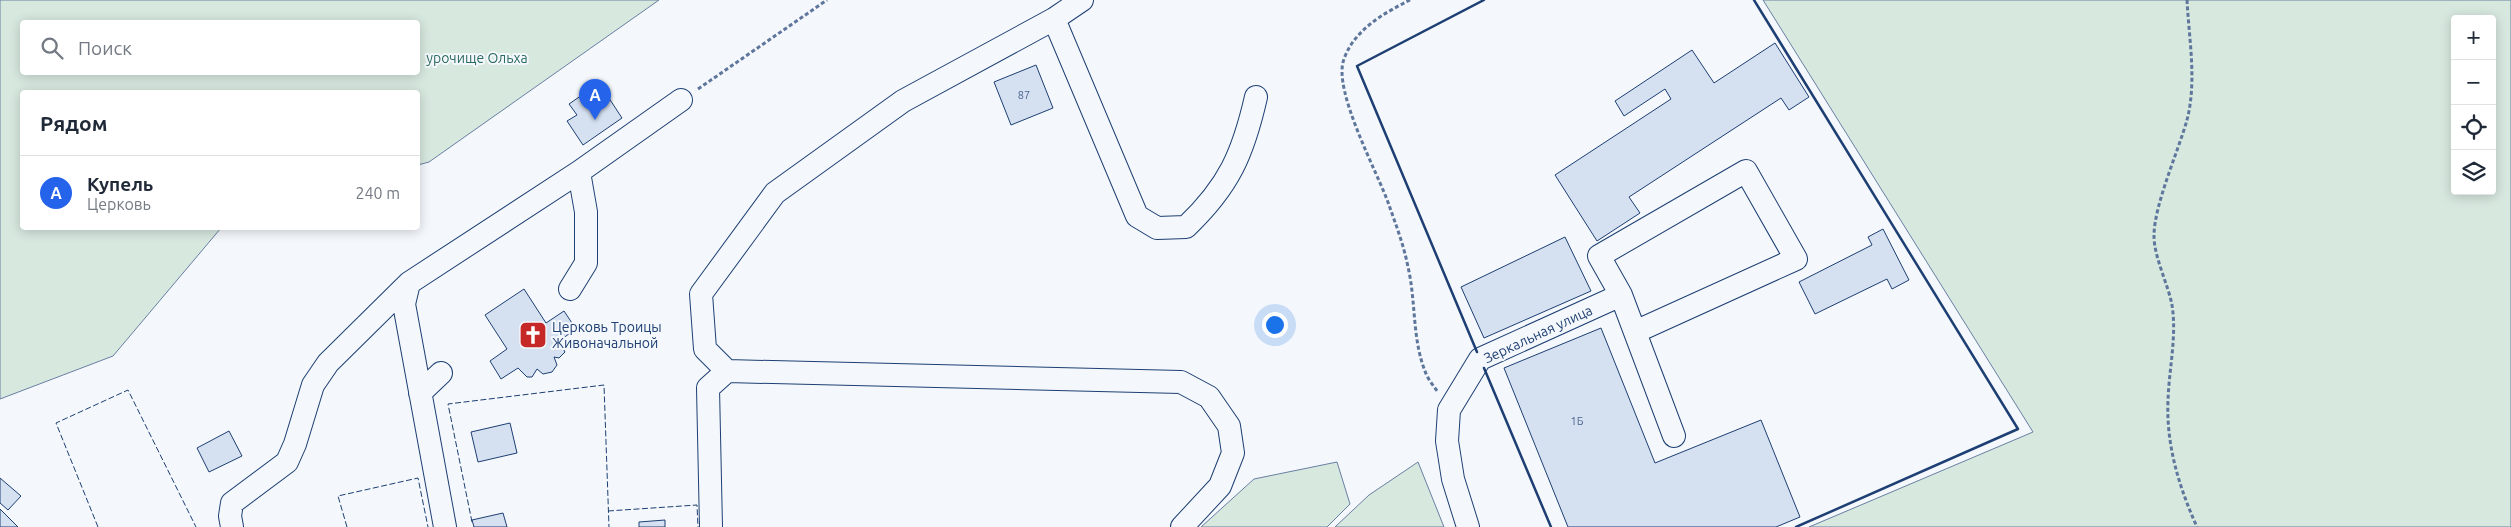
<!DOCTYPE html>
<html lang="ru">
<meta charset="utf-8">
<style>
body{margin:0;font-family:Ubuntu,sans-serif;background:#f6f6f7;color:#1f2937}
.controls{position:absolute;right:15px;top:15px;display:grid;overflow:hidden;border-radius:5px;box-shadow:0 2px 12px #0003}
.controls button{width:45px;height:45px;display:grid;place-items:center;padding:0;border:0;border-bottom:1px solid #e0e1e3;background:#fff;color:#1f2937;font:25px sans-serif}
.you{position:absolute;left:1274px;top:324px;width:18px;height:18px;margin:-12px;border:4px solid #fff;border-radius:50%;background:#1a73e8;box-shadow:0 0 0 8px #1a73e833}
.badge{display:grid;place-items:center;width:32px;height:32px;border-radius:50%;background:#2563eb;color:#fff;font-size:16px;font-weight:700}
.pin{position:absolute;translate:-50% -41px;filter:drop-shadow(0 1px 2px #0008)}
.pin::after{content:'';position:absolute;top:26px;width:18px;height:15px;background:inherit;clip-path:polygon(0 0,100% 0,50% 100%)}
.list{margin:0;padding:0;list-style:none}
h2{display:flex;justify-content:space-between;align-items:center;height:65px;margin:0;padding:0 20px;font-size:21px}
h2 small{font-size:16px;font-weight:400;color:#747a83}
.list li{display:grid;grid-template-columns:32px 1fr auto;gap:15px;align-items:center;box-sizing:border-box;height:75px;padding:0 20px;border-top:1px solid #e0e1e3}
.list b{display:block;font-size:19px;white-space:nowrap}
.list p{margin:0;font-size:16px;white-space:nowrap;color:#747a83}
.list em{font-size:16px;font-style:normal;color:#747a83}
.icon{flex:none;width:28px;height:28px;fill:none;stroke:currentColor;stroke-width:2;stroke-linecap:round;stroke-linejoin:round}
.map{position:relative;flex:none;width:2511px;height:527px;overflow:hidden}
.search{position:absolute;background:#fff;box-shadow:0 2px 12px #0003;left:20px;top:20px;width:400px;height:55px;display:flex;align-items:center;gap:12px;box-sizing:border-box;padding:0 18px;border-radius:5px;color:#747a83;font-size:19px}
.panel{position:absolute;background:#fff;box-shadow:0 2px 12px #0003;left:20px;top:90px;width:400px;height:140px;border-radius:5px}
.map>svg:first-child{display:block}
.green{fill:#d7e8df;stroke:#687fa3;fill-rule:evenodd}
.building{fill:#d5e0f0;stroke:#1d3f73}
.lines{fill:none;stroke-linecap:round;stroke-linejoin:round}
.minor-casing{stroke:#1d3f73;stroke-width:24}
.path{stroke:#5e769c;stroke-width:3;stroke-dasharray:4 2.5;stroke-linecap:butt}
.minor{stroke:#f4f7fb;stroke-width:22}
.fence{stroke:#1d3f73;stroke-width:1;stroke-dasharray:6 2.5;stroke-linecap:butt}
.wall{stroke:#1d3f73;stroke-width:2.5}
.labels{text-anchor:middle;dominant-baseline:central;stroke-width:4;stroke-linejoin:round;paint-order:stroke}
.number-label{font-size:11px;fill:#4b6792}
.park-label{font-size:14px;fill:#2c6c60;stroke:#f4f7fb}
.poi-label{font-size:14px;fill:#1d3f73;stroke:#f4f7fb;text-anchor:start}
.street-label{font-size:14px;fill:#1d3f73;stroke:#f4f7fb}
</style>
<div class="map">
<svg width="2511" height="527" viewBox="0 0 2511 527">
<rect width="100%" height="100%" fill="#f4f7fb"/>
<path class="green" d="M 0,0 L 659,0 L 429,162 L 418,165 L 418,92 L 22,92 L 22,228 L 221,228 L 113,356 L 0,399 ZM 22,22 L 418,22 L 418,72 L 22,72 Z
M 1763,0 L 2511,0 L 2511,527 L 1809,527 L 2033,432 ZM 2455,19 L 2492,19 L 2492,191 L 2455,191 Z
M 1337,462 L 1350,504 L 1327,527 L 1201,527 L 1254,479 Z
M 1418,462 L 1444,527 L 1335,527 L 1369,495 Z"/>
<path class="building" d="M 1775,43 L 1809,97 L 1789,110 L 1781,98 L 1629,197 L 1640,213 L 1597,241 L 1555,175 L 1671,99 L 1665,89 L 1624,116 L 1615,101 L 1692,50 L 1714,83 Z
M 1036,65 L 1053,108 L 1011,125 L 994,82 Z
M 605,92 L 622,118 L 583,145 L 567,121 L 577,115 L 569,104 L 585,93 L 591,102 Z
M 1883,229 L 1909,280 L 1892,289 L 1887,279 L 1815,314 L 1799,282 L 1872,245 L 1868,237 Z
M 1565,237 L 1591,291 L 1484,338 L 1461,287 Z
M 524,289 L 546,323 L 564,311 L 576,329 L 559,341 L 565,352 L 559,358 L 554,357 L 557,365 L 552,372 L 543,374 L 537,369 L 532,377 L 527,377 L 518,368 L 501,379 L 490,361 L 507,349 L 485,315 Z
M 1601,328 L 1655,463 L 1761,420 L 1800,517 L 1776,527 L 1568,527 L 1504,368 Z
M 510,423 L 517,453 L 478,462 L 471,432 Z
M 229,431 L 242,456 L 209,472 L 197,448 Z
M 0,478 L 21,496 L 8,510 L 0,503 Z
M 0,509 L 18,527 L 0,527 Z
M 503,513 L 507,527 L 474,527 L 472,520 Z
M 665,520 L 665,527 L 639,527 L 639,522 Z"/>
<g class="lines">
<defs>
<path id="minor" d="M 1054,19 L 1137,216 L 1157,228 L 1186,227 C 1229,186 1243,154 1256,97
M 409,283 L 404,304 L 445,527
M 570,289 L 586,263 L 586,212 L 579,172
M 1621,295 L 1599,256 L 1746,171 L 1796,259 L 1635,332
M 727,371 L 705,349 L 701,294 L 775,193 L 903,101 L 1054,19 L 1082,0
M 420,393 L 441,373
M 232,527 L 230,516 L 232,503 L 287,462 L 295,444 L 313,385 L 328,363 L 409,283 L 579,172 L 681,100
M 711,527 L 708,388 L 727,371 L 1181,382 L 1209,397 L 1229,426 L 1233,453 L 1220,486 L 1182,527
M 1468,527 L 1453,479 L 1447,441 L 1449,410 L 1480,359 L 1621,295 L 1674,436"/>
</defs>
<use href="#minor" class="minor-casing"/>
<path class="path" d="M 1410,0 C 1384,13 1354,30 1344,59 C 1332,90 1378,173 1389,205 C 1396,225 1404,246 1408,267 C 1416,301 1412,338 1425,371 C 1427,378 1433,385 1437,391
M 2187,0 C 2189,40 2197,81 2187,120 C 2178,152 2154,205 2154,236 C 2154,257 2168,284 2172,305 C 2177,336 2169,369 2168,400 C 2166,445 2179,487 2197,527
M 698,89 L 827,0"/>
<use href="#minor" class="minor"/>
<path class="fence" d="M 608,511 L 697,505 L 698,527
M 472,522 L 448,404 L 604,385 L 609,527
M 98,527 L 56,423 L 128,390 L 196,527
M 347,527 L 338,496 L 418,478 L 428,527"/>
<path class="wall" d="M 1754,0 L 2018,429 L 1796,527
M 1477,352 L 1357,66 L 1484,0
M 1484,368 L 1551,527"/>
</g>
<defs>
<symbol id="church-square" viewBox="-11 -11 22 22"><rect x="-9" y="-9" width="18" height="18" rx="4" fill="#c62828" stroke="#f4f7fb"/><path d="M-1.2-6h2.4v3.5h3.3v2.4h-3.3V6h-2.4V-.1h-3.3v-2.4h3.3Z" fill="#fff"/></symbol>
</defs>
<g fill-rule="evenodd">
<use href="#church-square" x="517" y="319" width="32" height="32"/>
</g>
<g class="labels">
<g class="number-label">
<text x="1024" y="95">87</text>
<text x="1577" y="421">1Б</text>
</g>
<g class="park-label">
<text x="477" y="58">урочище Ольха</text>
</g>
<g class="poi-label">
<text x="552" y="327">Церковь Троицы<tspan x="552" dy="16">Живоначальной</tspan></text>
</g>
<g class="street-label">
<text transform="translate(1538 334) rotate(-25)">Зеркальная улица</text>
</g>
</g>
</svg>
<div class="controls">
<button>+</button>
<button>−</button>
<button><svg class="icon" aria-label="locate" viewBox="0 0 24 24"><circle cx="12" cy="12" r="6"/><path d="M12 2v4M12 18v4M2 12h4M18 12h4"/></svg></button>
<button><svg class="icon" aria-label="layers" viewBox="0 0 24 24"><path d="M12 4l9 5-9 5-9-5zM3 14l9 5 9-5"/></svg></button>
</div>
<div class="you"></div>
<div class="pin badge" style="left:595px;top:120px">A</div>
<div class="search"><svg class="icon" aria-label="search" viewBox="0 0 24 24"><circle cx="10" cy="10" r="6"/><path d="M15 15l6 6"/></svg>Поиск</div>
<section class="panel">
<h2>Рядом<small></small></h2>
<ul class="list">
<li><span class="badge">A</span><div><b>Купель</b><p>Церковь</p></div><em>240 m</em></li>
</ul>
</section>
</div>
